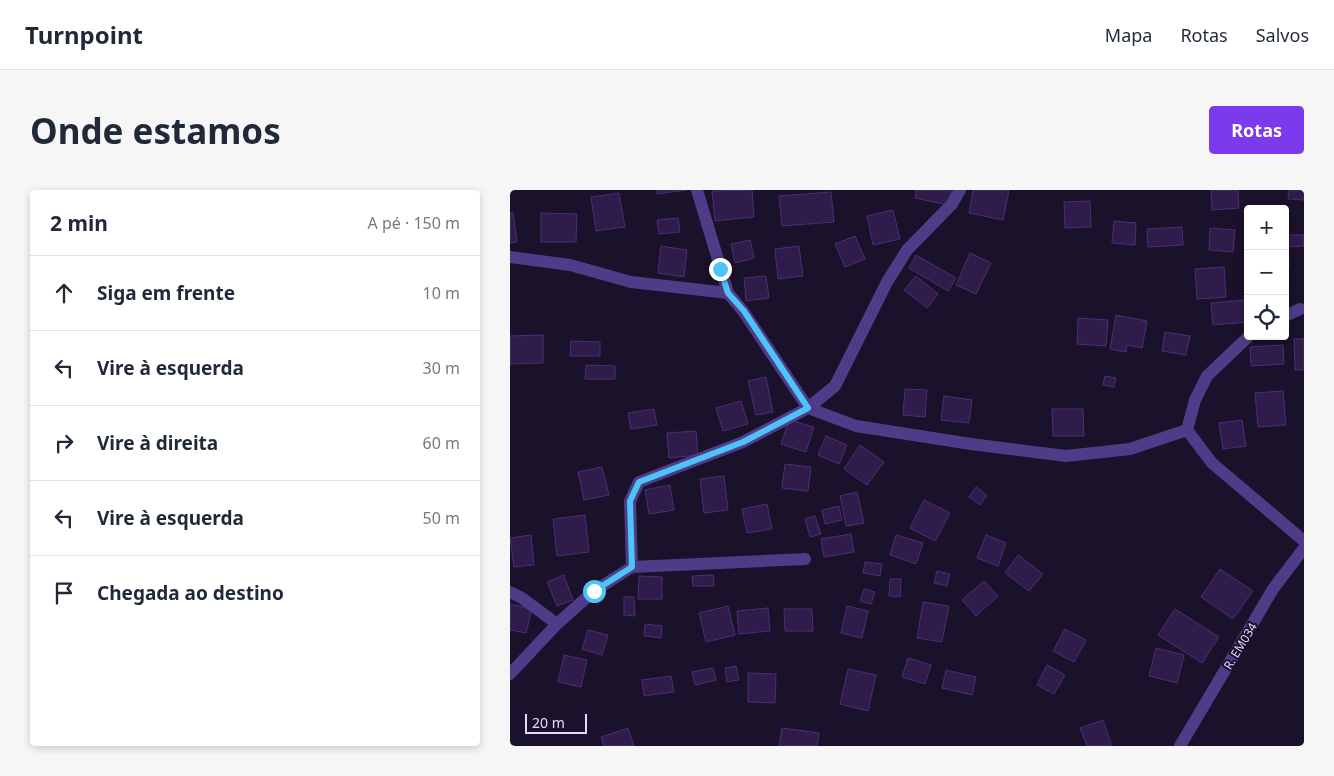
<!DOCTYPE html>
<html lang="pt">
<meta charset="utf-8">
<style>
body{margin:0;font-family:"Noto Sans",sans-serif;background:#f6f6f7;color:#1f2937}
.controls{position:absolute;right:15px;top:15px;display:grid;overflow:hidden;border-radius:5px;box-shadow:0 2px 8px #0003}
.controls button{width:45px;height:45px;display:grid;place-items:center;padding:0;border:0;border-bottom:1px solid #e0e1e3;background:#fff;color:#1f2937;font:25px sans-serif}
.scale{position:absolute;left:15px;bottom:12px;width:62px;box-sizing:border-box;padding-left:5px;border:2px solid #e5d9ff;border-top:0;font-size:14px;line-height:18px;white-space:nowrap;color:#e5d9ff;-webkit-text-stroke:4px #1a112a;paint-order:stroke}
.stop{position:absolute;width:15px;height:15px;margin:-11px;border:4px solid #4fc3f7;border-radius:50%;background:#fff}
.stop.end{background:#4fc3f7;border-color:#fff;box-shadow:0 1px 5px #0008}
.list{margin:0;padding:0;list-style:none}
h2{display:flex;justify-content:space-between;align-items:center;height:65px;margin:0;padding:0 20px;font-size:21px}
h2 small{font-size:16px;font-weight:400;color:#747a83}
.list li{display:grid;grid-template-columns:32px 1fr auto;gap:15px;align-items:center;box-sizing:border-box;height:75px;padding:0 20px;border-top:1px solid #e0e1e3}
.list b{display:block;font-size:19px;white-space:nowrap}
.list em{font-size:16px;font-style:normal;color:#747a83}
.icon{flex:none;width:28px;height:28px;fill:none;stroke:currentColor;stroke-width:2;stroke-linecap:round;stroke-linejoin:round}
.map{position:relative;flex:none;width:794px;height:556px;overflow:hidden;border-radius:5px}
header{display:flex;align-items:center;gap:30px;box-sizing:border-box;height:70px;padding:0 25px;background:#fff;border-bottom:1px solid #e0e1e3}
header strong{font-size:24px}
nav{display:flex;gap:28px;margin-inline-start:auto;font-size:18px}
.intro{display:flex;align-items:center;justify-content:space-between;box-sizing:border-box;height:120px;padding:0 30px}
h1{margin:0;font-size:35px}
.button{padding:12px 22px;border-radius:5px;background:#7c3aed;color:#fff;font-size:18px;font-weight:700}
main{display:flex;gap:30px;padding:0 30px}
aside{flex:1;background:#fff;border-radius:5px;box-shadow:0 2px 8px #0003}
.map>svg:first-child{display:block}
.building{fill:#2f1c4b;stroke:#4c2e77}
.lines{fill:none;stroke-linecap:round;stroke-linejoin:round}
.minor{stroke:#4f3c89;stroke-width:12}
.route{stroke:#4fc3f7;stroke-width:6}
.labels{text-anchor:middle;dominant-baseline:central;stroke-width:4;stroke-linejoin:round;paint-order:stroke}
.street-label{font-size:12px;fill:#e5d9ff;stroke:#1a112a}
</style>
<header>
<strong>Turnpoint</strong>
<nav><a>Mapa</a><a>Rotas</a><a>Salvos</a></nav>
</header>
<div class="intro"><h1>Onde estamos</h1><a class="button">Rotas</a></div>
<main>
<aside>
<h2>2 min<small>A pé · 150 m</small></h2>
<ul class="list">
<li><svg class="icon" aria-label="ahead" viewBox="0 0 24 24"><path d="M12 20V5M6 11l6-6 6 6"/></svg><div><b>Siga em frente</b></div><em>10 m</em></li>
<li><svg class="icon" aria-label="left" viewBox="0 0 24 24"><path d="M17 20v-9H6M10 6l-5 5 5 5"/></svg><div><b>Vire à esquerda</b></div><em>30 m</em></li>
<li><svg class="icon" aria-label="right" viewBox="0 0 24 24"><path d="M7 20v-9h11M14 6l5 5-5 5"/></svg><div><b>Vire à direita</b></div><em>60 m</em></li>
<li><svg class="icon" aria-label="left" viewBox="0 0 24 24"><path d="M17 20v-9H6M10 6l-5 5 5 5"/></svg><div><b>Vire à esquerda</b></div><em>50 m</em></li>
<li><svg class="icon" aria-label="arrive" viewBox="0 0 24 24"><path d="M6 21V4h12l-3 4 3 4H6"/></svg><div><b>Chegada ao destino</b></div></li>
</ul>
</aside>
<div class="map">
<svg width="794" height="556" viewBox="0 0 794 556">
<rect width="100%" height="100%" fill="#1a112a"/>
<path class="building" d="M 147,0 L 176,0 L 147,4 Z
M 242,0 L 244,27 L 205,31 L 202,1 Z
M 406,0 L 441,0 L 438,15 L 405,8 Z
M 463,0 L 499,0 L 493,30 L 459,23 Z
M 701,0 L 728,0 L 729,18 L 702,20 Z
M 779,0 L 794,0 L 794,10 L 778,9 Z
M 321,2 L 324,32 L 272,36 L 269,6 Z
M 109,3 L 115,37 L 86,41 L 81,7 Z
M 580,11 L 581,37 L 555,38 L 554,12 Z
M 383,20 L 390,49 L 363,55 L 357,26 Z
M 0,23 L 3,23 L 7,52 L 0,53 Z
M 31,23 L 67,24 L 66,52 L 31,52 Z
M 168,28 L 170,42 L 149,44 L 147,30 Z
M 604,31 L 626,33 L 625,55 L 602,53 Z
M 672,37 L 673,55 L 638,57 L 637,39 Z
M 700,38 L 725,40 L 723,62 L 699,60 Z
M 775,45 L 794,45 L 794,56 L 778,57 L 779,77 L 775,77 Z
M 345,46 L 355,69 L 335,77 L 325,54 Z
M 240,50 L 244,68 L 225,73 L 221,54 Z
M 151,56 L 177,60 L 174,87 L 148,83 Z
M 289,56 L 293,86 L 268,89 L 265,59 Z
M 460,63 L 481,73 L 466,104 L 446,95 Z
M 406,65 L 446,88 L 438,101 L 399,78 Z
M 714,77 L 716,107 L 687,109 L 685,79 Z
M 256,86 L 259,108 L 236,111 L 234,88 Z
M 406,86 L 428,104 L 417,118 L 394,100 Z
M 734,110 L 737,132 L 703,135 L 701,113 Z
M 606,125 L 637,131 L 632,158 L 617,155 L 616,162 L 600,159 Z
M 568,128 L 598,130 L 596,156 L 567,154 Z
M 655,142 L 680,146 L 676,165 L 652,161 Z
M 33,145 L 33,173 L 0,174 L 0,146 Z
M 784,149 L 794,149 L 794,180 L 785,180 Z
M 61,151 L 90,152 L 90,166 L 60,166 Z
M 773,155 L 774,174 L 741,176 L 740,157 Z
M 76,175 L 105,176 L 105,189 L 75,189 Z
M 595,186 L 606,188 L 604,197 L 593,195 Z
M 256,187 L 263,222 L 246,225 L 238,191 Z
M 395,199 L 417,200 L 415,227 L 393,225 Z
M 773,201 L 776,235 L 748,237 L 745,203 Z
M 434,206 L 462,210 L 459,233 L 431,230 Z
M 231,211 L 238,234 L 213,241 L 206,218 Z
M 144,219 L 147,235 L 121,239 L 118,223 Z
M 542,219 L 573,219 L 574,246 L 543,246 Z
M 279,230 L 304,237 L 296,262 L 271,254 Z
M 732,230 L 736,256 L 713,259 L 709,233 Z
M 186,241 L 188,265 L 159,268 L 157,243 Z
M 316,246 L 337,255 L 329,274 L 308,265 Z
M 350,255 L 374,272 L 357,295 L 334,279 Z
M 275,274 L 301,277 L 298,301 L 272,298 Z
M 92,277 L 99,305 L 74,310 L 68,282 Z
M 214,286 L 218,320 L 194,323 L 190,289 Z
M 160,295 L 164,320 L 139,324 L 135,300 Z
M 466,297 L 477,305 L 470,315 L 459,307 Z
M 347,302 L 354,333 L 336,336 L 330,306 Z
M 414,310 L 440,323 L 425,351 L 400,338 Z
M 257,314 L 262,339 L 237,343 L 232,319 Z
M 329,316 L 332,330 L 315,334 L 312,320 Z
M 75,325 L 79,362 L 47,366 L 43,329 Z
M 305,326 L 311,344 L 300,347 L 295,329 Z
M 341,344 L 344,362 L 314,367 L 311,349 Z
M 21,345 L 24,375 L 4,377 L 0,348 Z
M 386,345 L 413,353 L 406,374 L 380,365 Z
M 476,345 L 496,353 L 488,376 L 467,368 Z
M 508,365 L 533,384 L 519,401 L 495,383 Z
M 355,372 L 372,374 L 370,386 L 353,383 Z
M 710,379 L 743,401 L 723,429 L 691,407 Z
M 427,381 L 440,384 L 437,396 L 424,393 Z
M 54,385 L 63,410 L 47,416 L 37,392 Z
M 203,385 L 204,396 L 183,396 L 182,386 Z
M 129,386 L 152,387 L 152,409 L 128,409 Z
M 380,389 L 391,389 L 390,407 L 379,406 Z
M 474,391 L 488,406 L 466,426 L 452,410 Z
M 354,399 L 365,402 L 361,414 L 350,411 Z
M 114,407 L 124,407 L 125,426 L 114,425 Z
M 413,412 L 439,416 L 432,452 L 407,448 Z
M 0,414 L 22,419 L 16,443 L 0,440 Z
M 218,416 L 225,445 L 196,452 L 189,423 Z
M 337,416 L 358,421 L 352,448 L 331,443 Z
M 258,418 L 260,441 L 229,444 L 227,421 Z
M 274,419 L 302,419 L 303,441 L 275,441 Z
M 665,419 L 709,447 L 692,473 L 648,445 Z
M 135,434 L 152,436 L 151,448 L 134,446 Z
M 555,439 L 576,450 L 564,472 L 543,461 Z
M 78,440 L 98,445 L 92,465 L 72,459 Z
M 646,458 L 674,465 L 667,493 L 639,486 Z
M 54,465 L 77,470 L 71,497 L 48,492 Z
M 398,468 L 421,475 L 415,494 L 392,487 Z
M 537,475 L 555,485 L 544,504 L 527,495 Z
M 226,476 L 229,490 L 217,492 L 215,478 Z
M 203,478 L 206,490 L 185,495 L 182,482 Z
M 338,479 L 366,485 L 358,521 L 330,514 Z
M 436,480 L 466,487 L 462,505 L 432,498 Z
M 238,483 L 266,484 L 265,513 L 238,512 Z
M 161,486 L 164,502 L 134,506 L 132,490 Z
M 593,530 L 602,556 L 577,556 L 570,538 Z
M 118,538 L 124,556 L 94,556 L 91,547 Z
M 272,538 L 309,543 L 307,556 L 269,556 Z"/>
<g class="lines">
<path class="minor" d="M 187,0 L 218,103 L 233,121 L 298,218 L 346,236 L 461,254 L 556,266 L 620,259 L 677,240
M 0,67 L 60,75 L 121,92 L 218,103
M 775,126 L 790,119
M 739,146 L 697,186 L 685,210 L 677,240 L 702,273 L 794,351
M 122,377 L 295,369
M 0,402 L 12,408 L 47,434
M 0,484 L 47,434 L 84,401 L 122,377 L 120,311 L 129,292 L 233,252 L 298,218 L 325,196 L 377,92 L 397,60 L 442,14 L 450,0
M 670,556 L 763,399 L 794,358"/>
</g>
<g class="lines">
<path class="route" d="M 84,401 L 122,377 L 120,311 L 129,292 L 233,252 L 298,218 L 234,121 L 218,103 L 210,79"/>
</g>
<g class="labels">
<g class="street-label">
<text transform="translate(730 456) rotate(-59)">R. EM034</text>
</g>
</g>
</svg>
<div class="controls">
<button>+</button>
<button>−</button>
<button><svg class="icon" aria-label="locate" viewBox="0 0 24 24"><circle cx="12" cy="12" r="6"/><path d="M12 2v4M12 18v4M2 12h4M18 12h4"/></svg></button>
</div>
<div class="scale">20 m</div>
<div class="stop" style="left:84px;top:401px"></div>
<div class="stop end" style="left:210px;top:79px"></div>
</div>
</main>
